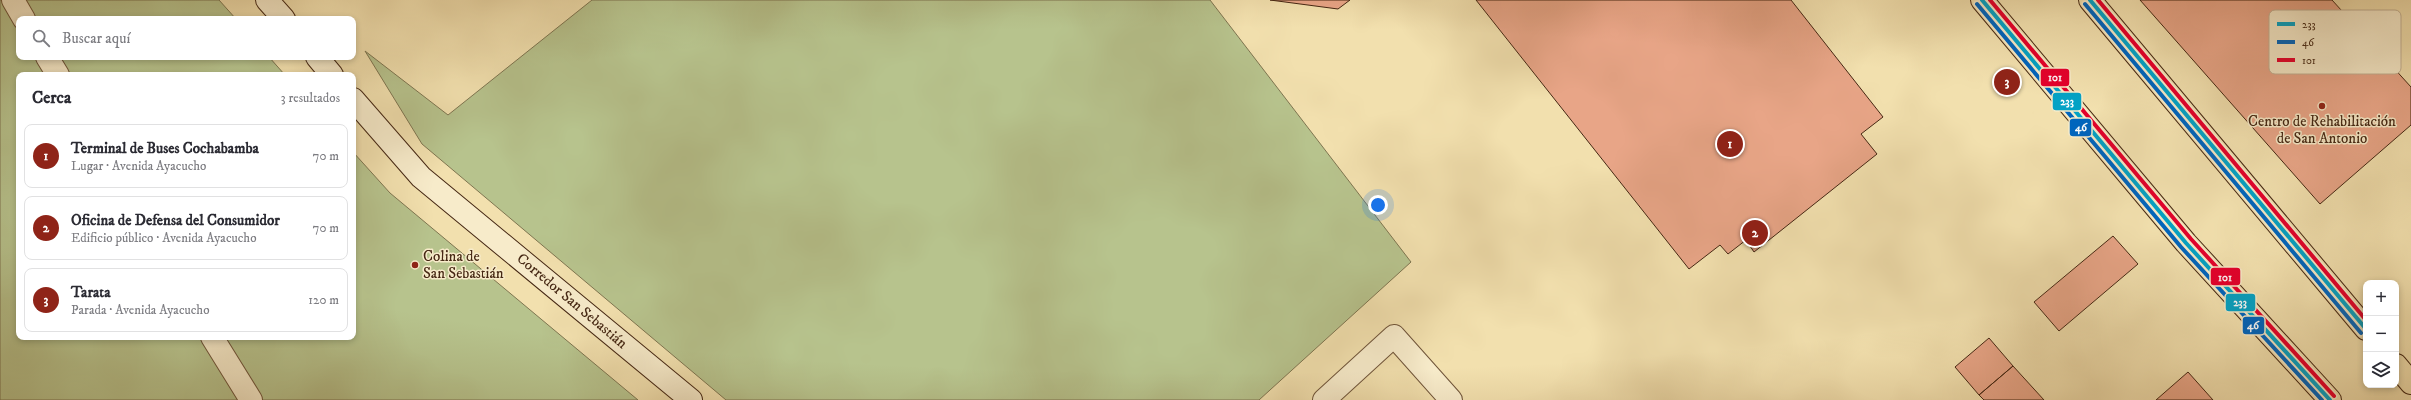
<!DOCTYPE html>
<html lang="es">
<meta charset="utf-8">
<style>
body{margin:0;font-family:"IM FELL DW Pica",serif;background:#f2f2f3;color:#2b2b33}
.controls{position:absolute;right:12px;bottom:12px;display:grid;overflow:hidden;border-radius:8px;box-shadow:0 2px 6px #0003}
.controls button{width:36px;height:36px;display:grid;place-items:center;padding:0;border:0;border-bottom:1px solid #e1e1e2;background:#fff;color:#2b2b33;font:20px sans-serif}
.you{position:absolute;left:1378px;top:205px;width:14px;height:14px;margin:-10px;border:3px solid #fff;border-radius:50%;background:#1a73e8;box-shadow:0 0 0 6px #1a73e833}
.badge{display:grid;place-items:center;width:26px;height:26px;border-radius:50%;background:#8f2418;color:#fff;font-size:13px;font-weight:700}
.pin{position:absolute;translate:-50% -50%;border:2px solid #fff;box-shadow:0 1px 4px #0006}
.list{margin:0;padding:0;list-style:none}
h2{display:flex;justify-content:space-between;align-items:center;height:52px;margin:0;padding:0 16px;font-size:17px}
h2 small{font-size:13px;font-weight:400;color:#7c7c81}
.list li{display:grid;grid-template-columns:26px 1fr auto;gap:12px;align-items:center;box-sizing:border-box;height:64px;margin:0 8px 8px;padding:0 8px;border:1px solid #e1e1e2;border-radius:8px}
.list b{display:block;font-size:15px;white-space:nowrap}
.list p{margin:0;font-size:13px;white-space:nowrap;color:#7c7c81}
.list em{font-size:13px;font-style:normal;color:#7c7c81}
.icon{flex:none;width:22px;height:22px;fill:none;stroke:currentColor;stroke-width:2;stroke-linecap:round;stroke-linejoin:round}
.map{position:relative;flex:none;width:2411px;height:400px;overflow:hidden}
.search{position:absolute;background:#fff;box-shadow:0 2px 6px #0003;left:16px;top:16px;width:340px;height:44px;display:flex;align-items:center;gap:10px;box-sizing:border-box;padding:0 14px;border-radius:8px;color:#7c7c81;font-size:15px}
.panel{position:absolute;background:#fff;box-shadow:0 2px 6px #0003;left:16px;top:72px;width:340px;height:268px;border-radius:8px}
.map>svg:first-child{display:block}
.green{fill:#b7c38d;stroke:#7e7550}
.building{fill:#e8a587;stroke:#452713}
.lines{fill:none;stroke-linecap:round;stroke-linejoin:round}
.lane-casing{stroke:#70553a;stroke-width:24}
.street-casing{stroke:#70553a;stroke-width:24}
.secondary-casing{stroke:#452713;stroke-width:24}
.primary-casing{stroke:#452713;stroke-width:24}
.lane{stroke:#f7ebca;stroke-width:22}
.street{stroke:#f7ebca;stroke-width:22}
.secondary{stroke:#f7ebca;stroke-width:22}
.primary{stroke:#f2e0ae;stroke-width:22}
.bus-1-casing{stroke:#f7ebca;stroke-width:7}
.bus-2-casing{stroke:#f7ebca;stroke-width:7}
.bus-3-casing{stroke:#f7ebca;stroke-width:7}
.bus-1{stroke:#03a2c5;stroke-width:4}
.bus-2{stroke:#0065bd;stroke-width:4}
.bus-3{stroke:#e4002b;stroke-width:4}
.poi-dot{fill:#8f2418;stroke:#f7ebca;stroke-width:1.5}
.labels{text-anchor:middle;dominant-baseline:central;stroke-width:3;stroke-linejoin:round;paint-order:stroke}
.poi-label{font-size:15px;fill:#452713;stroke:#f7ebca}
.street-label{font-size:15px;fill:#452713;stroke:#f7ebca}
.key{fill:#f7ebca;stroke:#c2b093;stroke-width:1}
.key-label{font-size:11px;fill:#452713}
.line-badge{stroke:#f7ebca;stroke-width:1.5}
.badge-label{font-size:11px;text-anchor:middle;font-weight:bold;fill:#fff}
</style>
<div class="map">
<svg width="2411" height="400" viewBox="0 0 2411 400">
<rect width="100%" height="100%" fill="#f2e0ae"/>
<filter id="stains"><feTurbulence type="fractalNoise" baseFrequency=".005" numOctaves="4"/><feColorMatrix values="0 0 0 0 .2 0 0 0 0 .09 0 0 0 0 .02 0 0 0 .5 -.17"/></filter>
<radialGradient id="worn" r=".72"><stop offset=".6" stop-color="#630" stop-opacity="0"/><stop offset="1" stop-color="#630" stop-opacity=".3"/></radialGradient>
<path class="green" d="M 0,0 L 219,0 L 236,19 L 19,19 L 19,57 L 269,57 L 285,75 L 19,75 L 19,337 L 353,337 L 353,152 L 390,193 L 638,400 L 0,400 Z
M 592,0 L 1210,0 L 1411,262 L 1259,400 L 726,400 L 422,144 L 365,51 L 448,115 Z"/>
<path class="building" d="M 1270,0 L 1350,0 L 1338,9 Z
M 1476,0 L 1791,0 L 1883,117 L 1861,134 L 1877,154 L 1754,252 L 1746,240 L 1728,254 L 1720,245 L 1689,269 Z
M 2140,0 L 2332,0 L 2411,87 L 2411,125 L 2320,204 Z
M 2113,236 L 2138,264 L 2059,331 L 2034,302 Z
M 1989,338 L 2013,366 L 1979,395 L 1955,367 Z
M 2013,366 L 2044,400 L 1984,400 L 1979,395 Z
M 2188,372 L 2213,400 L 2156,400 Z"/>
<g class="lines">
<defs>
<path id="lane" d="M 1324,400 L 1394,336 L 1451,400"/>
<path id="street" d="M 13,0 L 24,19
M 47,57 L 58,75
M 212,337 L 251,400"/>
<path id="secondary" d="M 267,0 L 284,19
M 317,57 L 332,75
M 353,99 L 421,177 L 691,400"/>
<path id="primary" d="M 1982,0 L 2186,243 L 2330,400
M 2090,0 L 2366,329
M 2396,365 L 2411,383"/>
</defs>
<use href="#lane" class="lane-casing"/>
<use href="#street" class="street-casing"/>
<use href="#secondary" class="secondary-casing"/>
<use href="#primary" class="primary-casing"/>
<use href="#lane" class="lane"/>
<use href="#street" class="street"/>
<use href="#secondary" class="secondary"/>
<use href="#primary" class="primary"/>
<defs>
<path id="bus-1" d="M 1982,0 L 2186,243 L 2330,400
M 2090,0 L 2366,329"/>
<path id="bus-2" d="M 1977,4 L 2181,247 L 2322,400
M 2085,4 L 2361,333"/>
<path id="bus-3" d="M 1990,0 L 2191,239 L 2334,396
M 2098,0 L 2366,320"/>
</defs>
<use href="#bus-1" class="bus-1-casing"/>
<use href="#bus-2" class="bus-2-casing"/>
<use href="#bus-3" class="bus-3-casing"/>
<use href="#bus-1" class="bus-1"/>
<use href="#bus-2" class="bus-2"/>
<use href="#bus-3" class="bus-3"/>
</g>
<g class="poi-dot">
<circle cx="2322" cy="106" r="4"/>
<circle cx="415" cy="265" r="4"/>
</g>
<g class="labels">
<g class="poi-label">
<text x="2322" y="121">Centro de Rehabilitación<tspan x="2322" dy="17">de San Antonio</tspan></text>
<text x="423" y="256" text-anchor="start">Colina de<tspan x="423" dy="17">San Sebastián</tspan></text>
</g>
<g class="street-label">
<text transform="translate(572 301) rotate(40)">Corredor San Sebastián</text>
</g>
</g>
<rect x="2269" y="10" width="132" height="64" rx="6" class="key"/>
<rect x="2277" y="22" width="18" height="4" fill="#03a2c5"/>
<rect x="2277" y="40" width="18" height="4" fill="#0065bd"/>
<rect x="2277" y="58" width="18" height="4" fill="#e4002b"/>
<g class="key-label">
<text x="2302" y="28">233</text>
<text x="2302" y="46">46</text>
<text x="2302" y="64">101</text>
</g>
<g class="line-badge">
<rect x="2040" y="68" width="30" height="19" rx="4" fill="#e4002b"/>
<rect x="2052" y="92" width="30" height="19" rx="4" fill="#03a2c5"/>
<rect x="2069" y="118" width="23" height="19" rx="4" fill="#0065bd"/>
<rect x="2210" y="267" width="31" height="19" rx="4" fill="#e4002b"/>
<rect x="2225" y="293" width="31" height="19" rx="4" fill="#03a2c5"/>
<rect x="2242" y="316" width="23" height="19" rx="4" fill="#0065bd"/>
</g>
<g class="badge-label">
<text x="2055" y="81">101</text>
<text x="2067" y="105">233</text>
<text x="2081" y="131">46</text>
<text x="2225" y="281">101</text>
<text x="2240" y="306">233</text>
<text x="2253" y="329">46</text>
</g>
<rect width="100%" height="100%" filter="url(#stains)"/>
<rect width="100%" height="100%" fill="url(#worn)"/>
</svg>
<div class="controls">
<button>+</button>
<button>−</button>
<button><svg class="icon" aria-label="layers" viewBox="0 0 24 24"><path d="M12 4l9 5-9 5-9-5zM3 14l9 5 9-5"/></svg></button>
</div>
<div class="you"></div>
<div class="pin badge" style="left:1730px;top:144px">1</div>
<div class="pin badge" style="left:1755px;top:233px">2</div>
<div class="pin badge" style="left:2007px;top:82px">3</div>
<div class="search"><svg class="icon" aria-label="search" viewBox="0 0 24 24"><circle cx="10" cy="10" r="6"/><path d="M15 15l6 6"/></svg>Buscar aquí</div>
<section class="panel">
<h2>Cerca<small>3 resultados</small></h2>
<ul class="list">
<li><span class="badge">1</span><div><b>Terminal de Buses Cochabamba</b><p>Lugar · Avenida Ayacucho</p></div><em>70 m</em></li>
<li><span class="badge">2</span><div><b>Oficina de Defensa del Consumidor</b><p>Edificio público · Avenida Ayacucho</p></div><em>70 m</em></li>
<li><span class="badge">3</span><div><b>Tarata</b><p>Parada · Avenida Ayacucho</p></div><em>120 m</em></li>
</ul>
</section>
</div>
